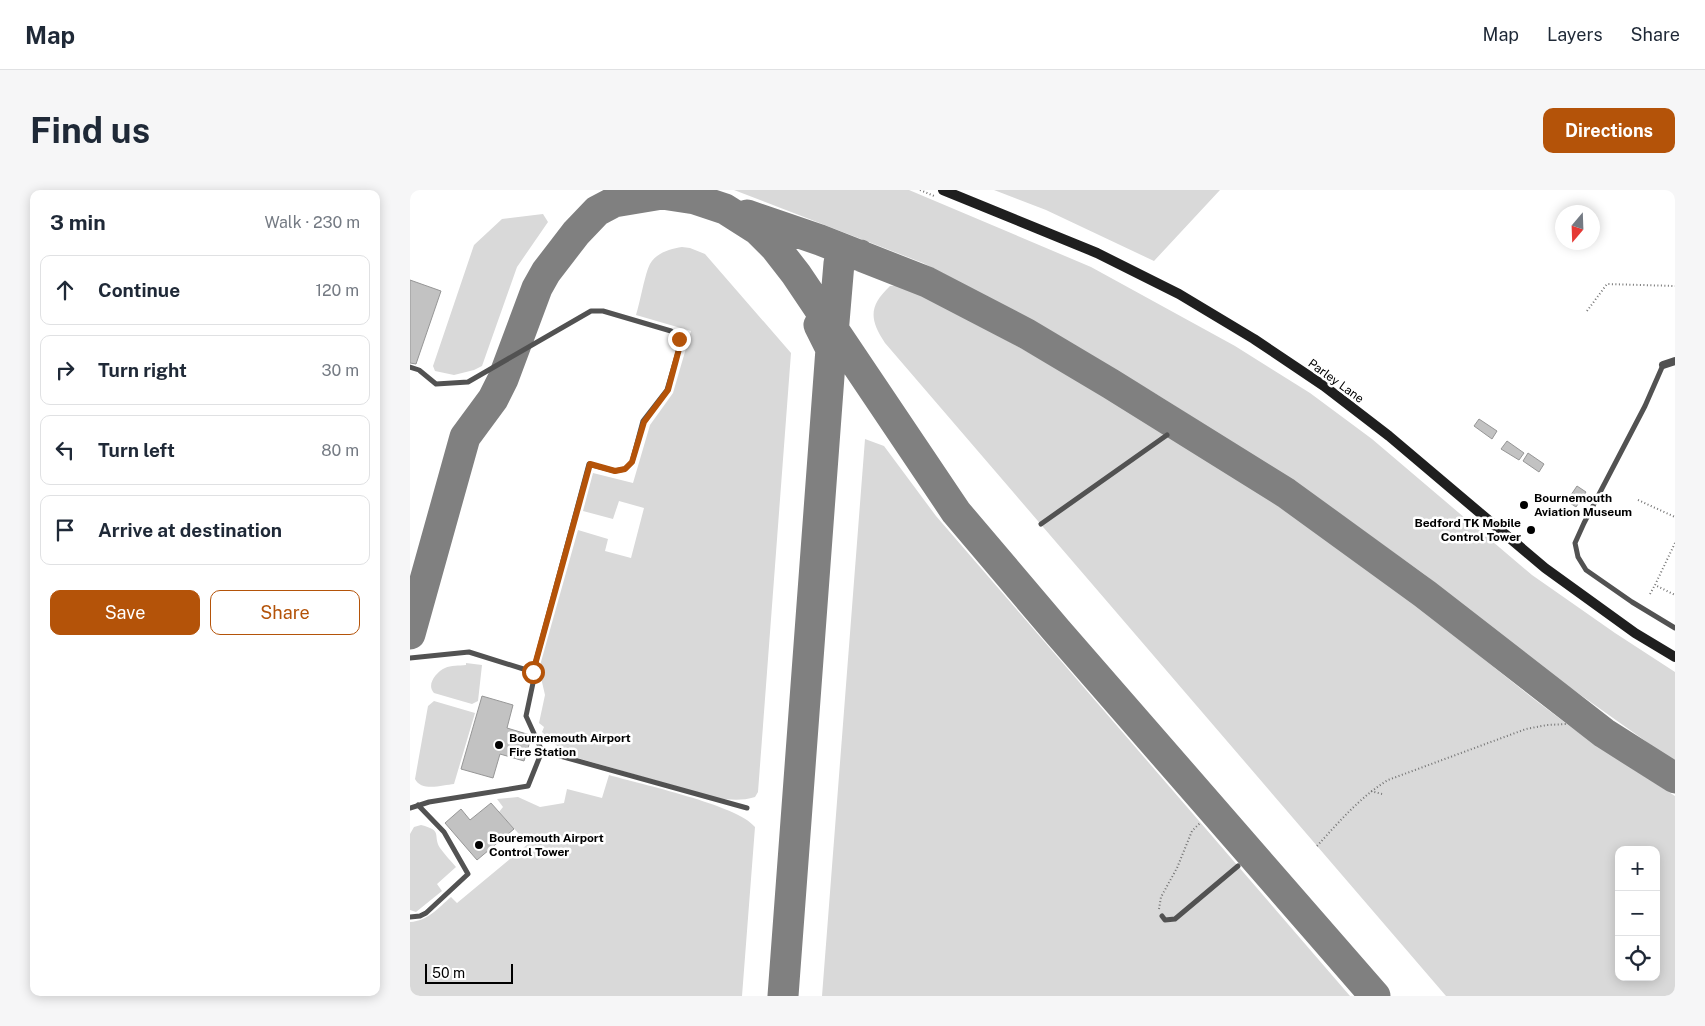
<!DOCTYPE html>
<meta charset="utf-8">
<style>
body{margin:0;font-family:"Public Sans",sans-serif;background:#f6f6f7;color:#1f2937}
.controls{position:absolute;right:15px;bottom:15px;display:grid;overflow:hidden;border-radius:10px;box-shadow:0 2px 12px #0003}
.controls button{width:45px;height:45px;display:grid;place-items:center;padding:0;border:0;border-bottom:1px solid #e0e1e3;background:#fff;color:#1f2937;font:25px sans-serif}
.compass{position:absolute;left:1145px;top:15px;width:45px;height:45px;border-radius:50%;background:#fff;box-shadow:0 2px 12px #0003;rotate:199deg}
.scale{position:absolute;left:15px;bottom:12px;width:88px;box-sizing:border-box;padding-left:5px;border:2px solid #000;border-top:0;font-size:14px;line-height:18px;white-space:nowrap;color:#000;-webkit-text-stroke:4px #fff;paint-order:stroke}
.stop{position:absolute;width:15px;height:15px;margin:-11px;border:4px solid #b45309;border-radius:50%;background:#fff}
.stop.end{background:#b45309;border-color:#fff;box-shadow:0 1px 5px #0008}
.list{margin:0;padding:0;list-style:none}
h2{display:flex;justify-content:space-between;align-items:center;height:65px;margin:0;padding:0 20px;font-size:21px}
h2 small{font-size:16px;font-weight:400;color:#747a83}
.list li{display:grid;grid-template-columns:32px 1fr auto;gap:15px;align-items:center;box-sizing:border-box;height:70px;margin:0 10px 10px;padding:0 10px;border:1px solid #e0e1e3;border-radius:10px}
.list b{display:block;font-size:19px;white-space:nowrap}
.list em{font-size:16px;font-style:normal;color:#747a83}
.actions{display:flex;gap:10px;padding:15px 20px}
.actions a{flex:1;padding:11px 0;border:1px solid #b45309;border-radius:10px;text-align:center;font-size:18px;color:#b45309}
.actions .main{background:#b45309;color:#fff}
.icon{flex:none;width:28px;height:28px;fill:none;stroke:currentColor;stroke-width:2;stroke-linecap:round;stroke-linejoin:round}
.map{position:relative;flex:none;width:1265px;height:806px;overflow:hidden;border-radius:10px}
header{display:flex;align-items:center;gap:30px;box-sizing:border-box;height:70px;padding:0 25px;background:#fff;border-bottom:1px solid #e0e1e3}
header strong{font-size:24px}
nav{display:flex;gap:28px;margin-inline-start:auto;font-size:18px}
.intro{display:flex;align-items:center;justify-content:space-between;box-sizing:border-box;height:120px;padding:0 30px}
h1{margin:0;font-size:35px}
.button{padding:12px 22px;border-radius:10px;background:#b45309;color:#fff;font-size:18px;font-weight:700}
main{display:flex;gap:30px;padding:0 30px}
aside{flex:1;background:#fff;border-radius:10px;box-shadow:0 2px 12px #0003}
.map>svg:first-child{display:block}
.green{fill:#d9d9d9;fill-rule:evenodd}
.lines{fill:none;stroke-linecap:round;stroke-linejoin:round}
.taxiway{stroke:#808080;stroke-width:31}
.building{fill:#c2c2c2;stroke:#969696}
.path{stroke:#747474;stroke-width:2;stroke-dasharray:1 2.5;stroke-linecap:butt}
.service{stroke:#525252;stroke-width:5}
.pedestrian{stroke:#525252;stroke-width:8}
.secondary{stroke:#1f1f1f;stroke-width:10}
.route{stroke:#b45309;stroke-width:6}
.poi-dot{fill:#000;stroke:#fff;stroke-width:2}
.labels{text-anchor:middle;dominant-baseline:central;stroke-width:5;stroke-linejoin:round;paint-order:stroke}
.street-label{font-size:12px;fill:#000;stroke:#fff}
.poi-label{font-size:12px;font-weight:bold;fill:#000;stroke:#fff;text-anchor:start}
</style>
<header>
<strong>Map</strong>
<nav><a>Map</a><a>Layers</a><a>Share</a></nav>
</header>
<div class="intro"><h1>Find us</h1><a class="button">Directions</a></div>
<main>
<aside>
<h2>3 min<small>Walk · 230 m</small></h2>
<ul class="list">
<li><svg class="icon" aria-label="ahead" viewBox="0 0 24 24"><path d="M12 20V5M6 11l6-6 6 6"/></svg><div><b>Continue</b></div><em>120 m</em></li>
<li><svg class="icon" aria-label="right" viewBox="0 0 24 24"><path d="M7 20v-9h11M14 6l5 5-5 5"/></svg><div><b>Turn right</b></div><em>30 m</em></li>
<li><svg class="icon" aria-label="left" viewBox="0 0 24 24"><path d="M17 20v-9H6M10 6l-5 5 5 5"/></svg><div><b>Turn left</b></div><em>80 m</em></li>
<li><svg class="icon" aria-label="arrive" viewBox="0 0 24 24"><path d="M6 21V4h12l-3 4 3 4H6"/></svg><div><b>Arrive at destination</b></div></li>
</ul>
<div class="actions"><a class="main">Save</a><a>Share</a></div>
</aside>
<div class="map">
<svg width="1265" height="806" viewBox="0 0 1265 806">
<rect width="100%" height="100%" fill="#fff"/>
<path class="green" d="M 324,0 L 499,0 L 681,77 L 825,156 L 900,203 L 962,249 L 1122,385 L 1205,443 L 1265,482 L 1265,572 L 1127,474 L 1014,384 L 895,299 L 751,207 L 627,133 L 513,73 Z
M 584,0 L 810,0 L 744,71 L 636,20 Z
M 133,24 L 138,32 L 107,77 L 72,176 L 64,180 L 44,185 L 25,181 L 23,176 L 64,55 L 92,29 Z
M 272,57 L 280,58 L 295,64 L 381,163 L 348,602 L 345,607 C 332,611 320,610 307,608 L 157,565 L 132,542 L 134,537 L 129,533 L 135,505 L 129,479 L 168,340 L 198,349 L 195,361 L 221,368 L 234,318 L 209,311 L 203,329 L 173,321 L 183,283 L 223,293 L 240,235 L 263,203 L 281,141 L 226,125 C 230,113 235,83 240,74 C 246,63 260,59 272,57 Z
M 490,95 C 652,175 811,272 957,378 C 1020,424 1079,475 1141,522 C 1181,553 1223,579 1265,606 L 1265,806 L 1036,806 L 475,153 C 459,129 459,116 480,96 ZM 1209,660 L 1246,660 L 1246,787 L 1209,787 Z
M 455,249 L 474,256 L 526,326 L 940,806 L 412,806 Z
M 56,473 L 72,475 L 68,511 L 62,514 L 24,503 C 16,495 26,482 35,478 C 41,475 49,476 56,475 Z
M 24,511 L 65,523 L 44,594 C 33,595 11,602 5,589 L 18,516 Z
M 199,585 C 229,594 328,615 345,637 L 332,806 L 0,806 L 0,732 C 18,731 28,718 41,707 L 47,713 L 118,654 L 89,622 L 93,617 L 87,609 L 108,607 L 130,617 L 154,613 L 157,599 L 192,608 Z
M 11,635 C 34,641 22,645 30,658 C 35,665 41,671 46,677 L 27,694 L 32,701 L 6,722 L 0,720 L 0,644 L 4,637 Z"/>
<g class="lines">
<path class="taxiway" d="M 337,25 L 410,50 L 517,92 L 617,144 L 701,194 L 876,303 L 1015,404 L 1194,543 L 1265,588
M 423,144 L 429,73 C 435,65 440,64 450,65
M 0,444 L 55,247 L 83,209 L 93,189 L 127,98 L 136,82 L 166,43 L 187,21 L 204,12 L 252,4 L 285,9 L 315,19 L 348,40 L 365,57 L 386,84 L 546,322 L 647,441 L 965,806
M 373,806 L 421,159 L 409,135"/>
</g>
<path class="building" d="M 0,90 L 31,101 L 6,174 L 0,173 Z
M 1069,229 L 1087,241 L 1082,249 L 1064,236 Z
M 1097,251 L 1114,263 L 1109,270 L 1091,259 Z
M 1118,263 L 1134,274 L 1129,282 L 1113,271 Z
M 1167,296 L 1176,302 L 1166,317 L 1157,311 Z
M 72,506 L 103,515 L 97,538 L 120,545 L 121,548 L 114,571 L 90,564 L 83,588 L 51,579 Z
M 81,613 L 104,639 L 67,670 L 35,633 L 51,619 L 60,630 Z"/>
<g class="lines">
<path class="path" d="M 510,0 L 524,6
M 1177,121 L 1197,94 L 1265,96
M 1228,310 L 1265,327
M 1265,353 L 1245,395 L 1265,405
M 1240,404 L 1245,395
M 961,601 L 972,604
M 907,656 C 929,632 950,607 978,590 L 1116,539 L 1137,535 L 1157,534
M 749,719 L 751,707 L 767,678 L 782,641 L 790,633"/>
<path class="service" d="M 1253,175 L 1235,216 L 1174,333 L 1165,353 L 1168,367 L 1176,380 L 1222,412 L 1265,438
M 0,177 L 9,180 L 26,194 L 58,192 L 181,121 L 193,121 L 261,141 L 269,149 L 269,159 L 257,200 L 233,231 L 222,272 L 215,279 L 205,281 L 179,274 L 123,482 L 123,493 L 116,526 L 132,561 L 118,596 L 19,612 L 0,618
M 631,334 L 757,245
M 0,468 L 59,462 L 123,482
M 132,561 L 337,618
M 752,726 L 755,730 L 765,729 L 828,676
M 0,727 L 10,726 L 16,723 L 58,684 L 34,642 L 8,615"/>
<path class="pedestrian" d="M 1253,175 L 1265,171"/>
<path class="secondary" d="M 533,0 L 687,63 L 769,104 L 844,149 L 914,196 L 979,246 L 1135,378 L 1225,443 L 1265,467"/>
</g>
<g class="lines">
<path class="route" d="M 123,482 L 180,274 L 205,281 L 215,279 L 222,272 L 234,232 L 258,200 L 269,159 L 269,149"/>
</g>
<g class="poi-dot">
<circle cx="1114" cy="315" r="5"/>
<circle cx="1121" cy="340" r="5"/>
<circle cx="89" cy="555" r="5"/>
<circle cx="69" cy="655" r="5"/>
</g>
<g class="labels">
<g class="street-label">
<text transform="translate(926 191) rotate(36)">Parley Lane</text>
</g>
<g class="poi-label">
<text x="1124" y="308">Bournemouth<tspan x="1124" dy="14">Aviation Museum</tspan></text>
<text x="1111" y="333" text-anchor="end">Bedford TK Mobile<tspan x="1111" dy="14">Control Tower</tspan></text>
<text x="99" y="548">Bournemouth Airport<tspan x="99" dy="14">Fire Station</tspan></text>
<text x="79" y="648">Bouremouth Airport<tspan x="79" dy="14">Control Tower</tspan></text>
</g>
</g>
</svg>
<div class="controls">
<button>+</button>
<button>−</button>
<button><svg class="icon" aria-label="locate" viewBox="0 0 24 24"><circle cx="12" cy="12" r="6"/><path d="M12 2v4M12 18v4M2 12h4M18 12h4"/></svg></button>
</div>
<svg class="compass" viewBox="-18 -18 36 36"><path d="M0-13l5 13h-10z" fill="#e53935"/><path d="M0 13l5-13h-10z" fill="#747a83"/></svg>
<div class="scale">50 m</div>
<div class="stop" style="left:123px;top:482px"></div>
<div class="stop end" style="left:269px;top:149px"></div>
</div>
</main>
